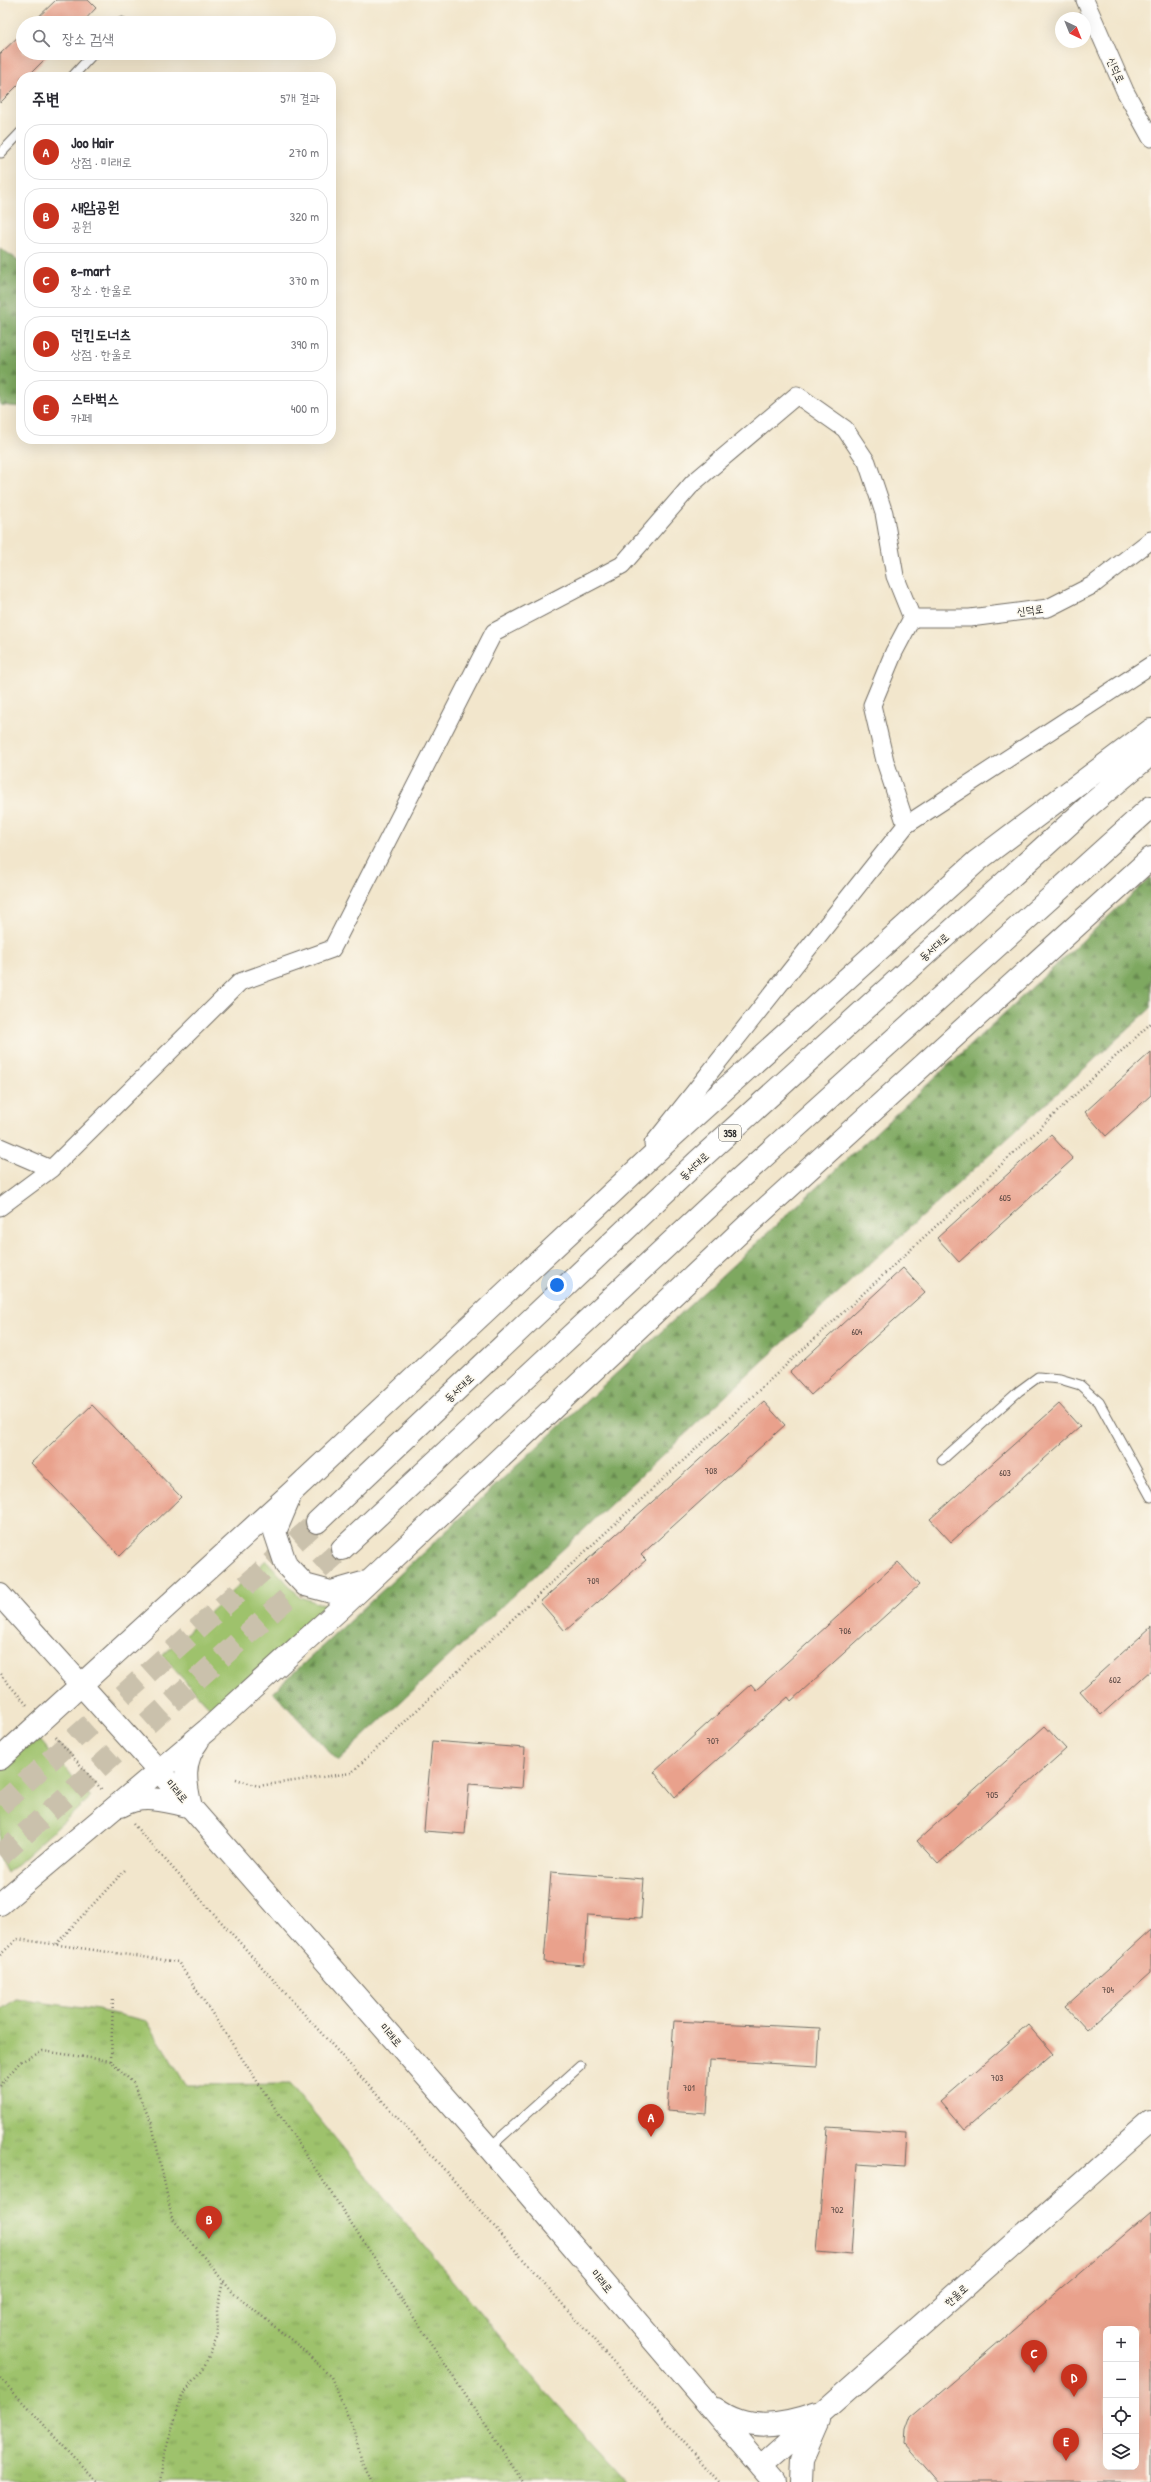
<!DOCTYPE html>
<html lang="ko">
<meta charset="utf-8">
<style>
body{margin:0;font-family:"Patrick Hand","Poor Story",sans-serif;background:#f7f7f7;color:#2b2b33}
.controls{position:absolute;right:12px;bottom:12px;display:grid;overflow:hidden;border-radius:8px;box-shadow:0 4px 16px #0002}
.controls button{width:36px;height:36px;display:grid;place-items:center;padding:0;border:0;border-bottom:1px solid #e1e1e2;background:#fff;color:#2b2b33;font:20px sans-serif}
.compass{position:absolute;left:1055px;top:12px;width:36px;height:36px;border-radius:50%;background:#fff;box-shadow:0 4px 16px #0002;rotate:137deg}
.you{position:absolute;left:557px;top:1285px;width:14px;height:14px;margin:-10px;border:3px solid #fff;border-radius:50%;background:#1a73e8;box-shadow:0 0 0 6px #1a73e833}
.badge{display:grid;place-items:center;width:26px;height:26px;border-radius:50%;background:#c8321e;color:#fff;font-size:13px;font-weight:700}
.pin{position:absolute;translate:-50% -33px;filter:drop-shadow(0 1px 2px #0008)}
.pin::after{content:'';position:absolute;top:21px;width:14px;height:12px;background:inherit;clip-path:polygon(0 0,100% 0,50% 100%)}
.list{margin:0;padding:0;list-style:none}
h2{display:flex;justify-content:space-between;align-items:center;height:52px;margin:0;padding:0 16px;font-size:17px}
h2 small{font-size:13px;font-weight:400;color:#7c7c81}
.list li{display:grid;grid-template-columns:26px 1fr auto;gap:12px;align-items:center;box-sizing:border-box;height:56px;margin:0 8px 8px;padding:0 8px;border:1px solid #e1e1e2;border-radius:16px}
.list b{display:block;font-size:15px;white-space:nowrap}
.list p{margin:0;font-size:13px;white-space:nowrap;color:#7c7c81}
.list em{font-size:13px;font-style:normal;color:#7c7c81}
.icon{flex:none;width:22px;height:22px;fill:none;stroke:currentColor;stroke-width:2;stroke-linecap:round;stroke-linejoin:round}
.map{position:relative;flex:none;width:1151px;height:2482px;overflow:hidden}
.search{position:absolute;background:#fff;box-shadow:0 4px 16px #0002;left:16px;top:16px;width:320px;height:44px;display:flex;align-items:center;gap:10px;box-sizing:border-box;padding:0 14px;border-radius:22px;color:#7c7c81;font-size:15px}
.panel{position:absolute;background:#fff;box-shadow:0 4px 16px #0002;left:16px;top:72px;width:320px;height:372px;border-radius:16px}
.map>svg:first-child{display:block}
.green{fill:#9ec26c;stroke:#64764c}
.forest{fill:url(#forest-firs);stroke:#546a46}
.park{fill:url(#park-tufts);stroke:#64764c}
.building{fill:#e9a18c;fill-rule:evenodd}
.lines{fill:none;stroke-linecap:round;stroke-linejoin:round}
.highway-tunnel{stroke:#cac1ac;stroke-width:22;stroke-dasharray:22 11;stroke-linecap:butt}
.lane-casing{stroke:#716c63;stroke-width:11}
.street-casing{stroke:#716c63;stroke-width:19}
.secondary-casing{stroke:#716c63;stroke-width:24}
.highway-casing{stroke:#716c63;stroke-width:24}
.path{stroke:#716c63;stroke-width:2.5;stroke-dasharray:1 3;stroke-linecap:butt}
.lane{stroke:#fff;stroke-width:9}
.street{stroke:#fff;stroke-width:17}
.secondary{stroke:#fff;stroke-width:22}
.highway{stroke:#fff;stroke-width:22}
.labels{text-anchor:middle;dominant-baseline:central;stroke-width:3;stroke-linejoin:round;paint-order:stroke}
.number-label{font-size:9px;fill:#5a4843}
.shield{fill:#fbf7ec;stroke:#696865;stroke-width:1}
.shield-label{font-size:10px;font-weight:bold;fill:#2b2b2b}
.street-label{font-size:11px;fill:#2b2b2b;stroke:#fbf7ec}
</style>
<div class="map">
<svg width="1151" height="2482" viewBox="0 0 1151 2482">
<defs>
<pattern id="forest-firs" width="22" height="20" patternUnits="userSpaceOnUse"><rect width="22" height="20" fill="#7ea860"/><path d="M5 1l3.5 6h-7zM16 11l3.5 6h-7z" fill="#67894f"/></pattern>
<pattern id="park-tufts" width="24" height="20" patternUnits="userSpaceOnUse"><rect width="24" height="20" fill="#9ec26c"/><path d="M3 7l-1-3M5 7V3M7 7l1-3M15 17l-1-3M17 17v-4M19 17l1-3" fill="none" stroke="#819e59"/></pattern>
</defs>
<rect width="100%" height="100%" fill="#fbf7ec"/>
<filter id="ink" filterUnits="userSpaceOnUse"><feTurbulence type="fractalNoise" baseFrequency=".025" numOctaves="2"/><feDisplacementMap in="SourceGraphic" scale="8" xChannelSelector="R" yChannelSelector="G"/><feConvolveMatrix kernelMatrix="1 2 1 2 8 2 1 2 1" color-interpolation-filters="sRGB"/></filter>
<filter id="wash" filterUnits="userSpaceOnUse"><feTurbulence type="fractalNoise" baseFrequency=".012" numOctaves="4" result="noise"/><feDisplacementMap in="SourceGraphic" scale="16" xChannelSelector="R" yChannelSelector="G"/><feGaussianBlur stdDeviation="0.9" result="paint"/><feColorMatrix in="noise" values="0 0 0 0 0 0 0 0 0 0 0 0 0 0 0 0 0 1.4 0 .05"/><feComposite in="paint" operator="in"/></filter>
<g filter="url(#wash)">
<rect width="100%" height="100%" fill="#f2e6cc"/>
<path class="green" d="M 266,1560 L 300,1597 L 327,1606 L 218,1707 L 209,1707 L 162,1656 Z
M 36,1736 L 91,1797 L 7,1873 L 0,1859 L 0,1769 Z"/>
<path class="forest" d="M 0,248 L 21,262 L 21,407 L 0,405 Z
M 1151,877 L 1151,1008 L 764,1360 L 338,1761 L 273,1692 Z"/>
<path class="park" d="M 16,1999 L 98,2010 L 147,2021 L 186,2085 L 290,2084 L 546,2392 L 628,2482 L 0,2482 L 0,2010 Z"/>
<g id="blocks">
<path class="building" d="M 56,0 L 88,0 L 96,8 L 82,23 L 32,23 Z
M 23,32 L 23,53 L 51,53 L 27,77 L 21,77 L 21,82 L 0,103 L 0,54 Z
M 1151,1052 L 1151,1095 L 1106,1136 L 1085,1112 Z
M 1051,1135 L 1073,1159 L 959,1262 L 937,1238 Z
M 903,1268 L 925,1292 L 811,1395 L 790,1372 Z
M 764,1402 L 785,1425 L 641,1555 L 646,1560 L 565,1631 L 540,1602 Z
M 1059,1404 L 1080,1427 L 951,1542 L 930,1519 Z
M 92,1405 L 181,1497 L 120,1556 L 31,1463 Z
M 898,1562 L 919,1585 L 791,1701 L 788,1697 L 675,1797 L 654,1772 L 751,1684 L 756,1690 Z
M 1151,1627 L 1151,1670 L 1101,1715 L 1080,1691 Z
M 1045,1726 L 1066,1749 L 938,1864 L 917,1841 Z
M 432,1741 L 525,1748 L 522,1788 L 469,1784 L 465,1834 L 424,1831 Z
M 551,1872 L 644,1879 L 641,1918 L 588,1915 L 584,1965 L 544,1962 Z
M 1151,1930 L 1151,1973 L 1087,2030 L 1066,2007 Z
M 674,2021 L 820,2028 L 818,2066 L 710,2060 L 707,2114 L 667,2111 Z
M 1028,2025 L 1053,2054 L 965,2130 L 940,2101 Z
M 827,2127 L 907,2132 L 905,2167 L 857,2164 L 851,2255 L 817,2252 Z
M 1151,2212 L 1151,2482 L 938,2482 L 905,2444 L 906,2431 L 911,2417 ZM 1106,2329 L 1136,2329 L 1136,2467 L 1106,2467 Z"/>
</g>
</g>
<g filter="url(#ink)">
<use href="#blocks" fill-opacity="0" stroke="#716c63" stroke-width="1"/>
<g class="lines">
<path class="highway-tunnel" d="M 0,1805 L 317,1522
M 0,1856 L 342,1549"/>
<defs>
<path id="lane" d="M 121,23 L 122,22
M 72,77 L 94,53
M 0,152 L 1,153 L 21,132
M 942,1460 L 1019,1391 L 1038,1377 L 1060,1379 L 1080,1385 L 1099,1402 L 1151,1497
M 489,2148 L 580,2066"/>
<path id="street" d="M 1085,0 L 1125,91 L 1151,138
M 912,618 L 970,618 L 1048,608 L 1093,585 L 1151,540
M 906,825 L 885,761 L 872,705 L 894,652 L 912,618
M 653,1144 L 906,825 L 1151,665
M 0,1147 L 51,1169
M 0,1207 L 51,1169 L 240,982 L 332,949 L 494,632 L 622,565 L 693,483 L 797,395 L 845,429 L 867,462 L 884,513 L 895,576 L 912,618"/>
<path id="secondary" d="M 0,1595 L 159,1771 L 489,2148 L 774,2482
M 716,2409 C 747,2432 782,2426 816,2414
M 761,2467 L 1151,2122
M 801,2482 L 802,2460 L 819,2421"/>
<path id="highway" d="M 289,1499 L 275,1532 L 286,1565 L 305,1585 L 331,1592 L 366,1582
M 317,1522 L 698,1161 L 1090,805 L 1151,754
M 342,1549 L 728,1189 L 1151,807
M 0,1759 L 292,1492 L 673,1136 L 977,861 L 1151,730
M 121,1806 C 142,1793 168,1801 191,1807 C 185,1783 182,1761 198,1741
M 0,1904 L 207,1730 L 341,1608 L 753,1220 L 1151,858"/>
</defs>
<use href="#lane" class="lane-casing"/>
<use href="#street" class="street-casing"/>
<use href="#secondary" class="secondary-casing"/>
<use href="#highway" class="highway-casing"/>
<path class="path" d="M 0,1674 L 27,1705
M 56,1737 L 103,1791
M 236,1779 L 258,1786 L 351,1773 L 521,1611 L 949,1214 L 1151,1023
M 133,1824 L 441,2166 L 719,2482
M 56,1944 L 125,1870
M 0,1955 L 17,1939 L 178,1962 L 523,2482
M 111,2061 L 113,1998
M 0,2086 L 20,2062 L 43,2051 L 111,2061 L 133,2083 L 152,2124 L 172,2218 L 233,2293 L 300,2347 L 331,2377 L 353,2428 L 362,2462 L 371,2482
M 0,2378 L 98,2482
M 160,2482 L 164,2456 L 182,2395 L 203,2369 L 218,2336 L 217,2310 L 223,2281"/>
<use href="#lane" class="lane"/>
<use href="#street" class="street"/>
<use href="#secondary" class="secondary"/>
<use href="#highway" class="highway"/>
</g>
</g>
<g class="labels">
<g class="number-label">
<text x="1005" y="1198">605</text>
<text x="857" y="1332">604</text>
<text x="711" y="1471">708</text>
<text x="1005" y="1473">603</text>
<text x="593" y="1581">709</text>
<text x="845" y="1631">706</text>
<text x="1115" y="1680">602</text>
<text x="713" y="1741">707</text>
<text x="992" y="1795">705</text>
<text x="1108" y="1990">704</text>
<text x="997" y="2078">703</text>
<text x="689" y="2088">701</text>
<text x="837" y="2210">702</text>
</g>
<rect class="shield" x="719" y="1125" width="22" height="16" rx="3"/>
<g class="shield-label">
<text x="730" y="1133">358</text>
</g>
<g class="street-label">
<text transform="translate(1116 70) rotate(66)">신덕로</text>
<text transform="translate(1030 610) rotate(-7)">신덕로</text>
<text transform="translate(934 947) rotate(-42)">동서대로</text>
<text transform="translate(694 1166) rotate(-43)">동서대로</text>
<text transform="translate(459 1388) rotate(-43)">동서대로</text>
<text transform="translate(177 1791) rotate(49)">미래로</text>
<text transform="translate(391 2035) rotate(49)">미래로</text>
<text transform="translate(602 2281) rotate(50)">미래로</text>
<text transform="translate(956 2295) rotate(-41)">한울로</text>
</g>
</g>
</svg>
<div class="controls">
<button>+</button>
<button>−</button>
<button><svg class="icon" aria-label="locate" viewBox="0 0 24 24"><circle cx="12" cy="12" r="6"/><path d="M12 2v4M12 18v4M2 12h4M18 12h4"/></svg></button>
<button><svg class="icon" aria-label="layers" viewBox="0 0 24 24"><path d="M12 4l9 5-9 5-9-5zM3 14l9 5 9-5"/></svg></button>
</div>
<svg class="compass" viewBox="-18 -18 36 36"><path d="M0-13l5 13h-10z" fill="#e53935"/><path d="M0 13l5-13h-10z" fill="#7c7c81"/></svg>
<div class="you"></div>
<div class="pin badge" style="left:651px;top:2137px">A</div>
<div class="pin badge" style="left:209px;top:2239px">B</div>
<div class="pin badge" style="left:1034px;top:2373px">C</div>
<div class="pin badge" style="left:1074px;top:2397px">D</div>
<div class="pin badge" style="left:1066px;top:2461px">E</div>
<div class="search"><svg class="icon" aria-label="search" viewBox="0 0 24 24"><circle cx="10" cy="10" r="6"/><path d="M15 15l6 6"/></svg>장소 검색</div>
<section class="panel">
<h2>주변<small>5개 결과</small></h2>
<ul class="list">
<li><span class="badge">A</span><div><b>Joo Hair</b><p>상점 · 미래로</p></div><em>270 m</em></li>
<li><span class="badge">B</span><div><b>새암공원</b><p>공원</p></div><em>320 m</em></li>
<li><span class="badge">C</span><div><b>e-mart</b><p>장소 · 한울로</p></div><em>370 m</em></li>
<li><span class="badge">D</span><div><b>던킨도너츠</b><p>상점 · 한울로</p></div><em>390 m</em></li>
<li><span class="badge">E</span><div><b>스타벅스</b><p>카페</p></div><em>400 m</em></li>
</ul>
</section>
</div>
